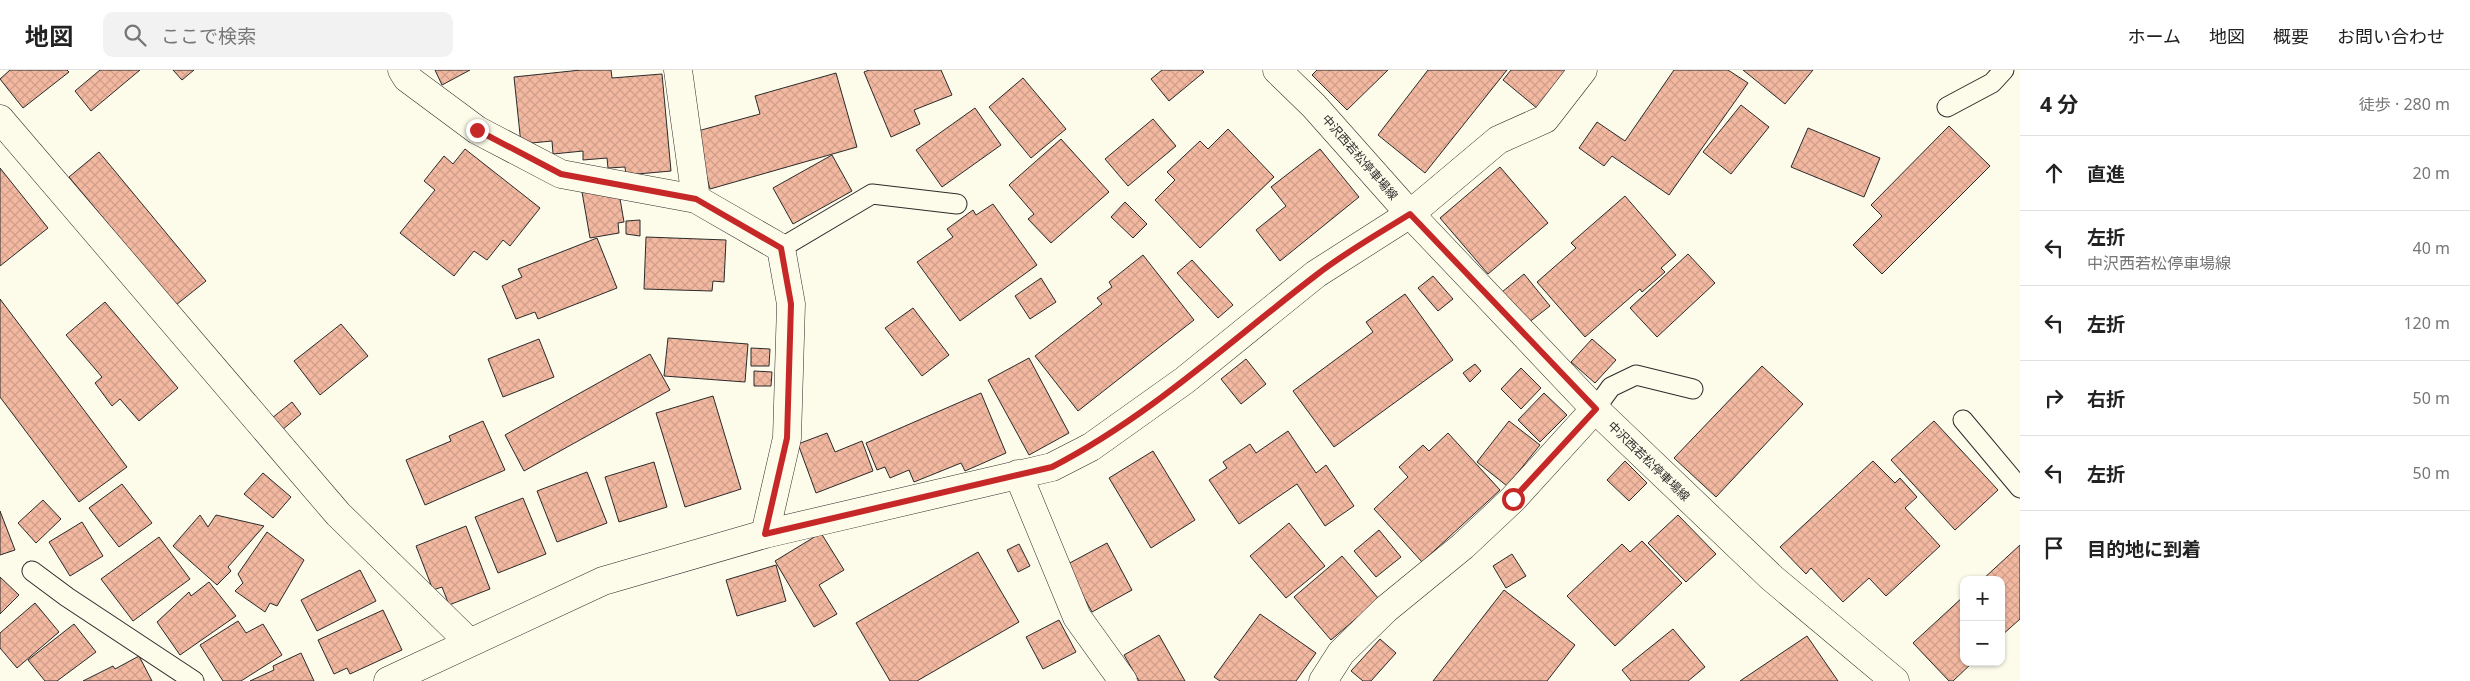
<!DOCTYPE html>
<html lang="ja">
<meta charset="utf-8">
<style>
body{margin:0;font-family:"Noto Sans","Noto Sans JP",sans-serif;background:#f2f2f2;color:#222}
.controls{position:absolute;right:15px;bottom:15px;display:grid;overflow:hidden;border-radius:10px;box-shadow:0 1px 4px #0004}
.controls button{width:45px;height:45px;display:grid;place-items:center;padding:0;border:0;border-bottom:1px solid #e0e0e0;background:#fff;color:#222;font:25px sans-serif}
.stop{position:absolute;width:15px;height:15px;margin:-11px;border:4px solid #c62828;border-radius:50%;background:#fff}
.stop.end{background:#c62828;border-color:#fff;box-shadow:0 1px 5px #0008}
.list{margin:0;padding:0;list-style:none}
h2{display:flex;justify-content:space-between;align-items:center;height:65px;margin:0;padding:0 20px;font-size:21px}
h2 small{font-size:16px;font-weight:400;color:#767676}
.list li{display:grid;grid-template-columns:32px 1fr auto;gap:15px;align-items:center;box-sizing:border-box;height:75px;padding:0 20px;border-top:1px solid #e0e0e0}
.list b{display:block;font-size:19px;white-space:nowrap}
.list p{margin:0;font-size:16px;white-space:nowrap;color:#767676}
.list em{font-size:16px;font-style:normal;color:#767676}
.icon{flex:none;width:28px;height:28px;fill:none;stroke:currentColor;stroke-width:2;stroke-linecap:round;stroke-linejoin:round}
.map{position:relative;flex:none;width:2020px;height:611px;overflow:hidden}
header{display:flex;align-items:center;gap:30px;box-sizing:border-box;height:70px;padding:0 25px;background:#fff;border-bottom:1px solid #e0e0e0}
header strong{font-size:24px}
nav{display:flex;gap:28px;margin-inline-start:auto;font-size:18px}
.search{width:350px;height:45px;background:#f2f2f2;display:flex;align-items:center;gap:12px;box-sizing:border-box;padding:0 18px;border-radius:10px;color:#767676;font-size:19px}
main{display:flex}
aside{flex:1;background:#fff}
.map>svg:first-child{display:block}
.building{fill:url(#building-cross-hatch);stroke:#2b2b2b}
.lines{fill:none;stroke-linecap:round;stroke-linejoin:round}
.lane-casing{stroke:#2b2b2b;stroke-width:21}
.street-casing{stroke:#2b2b2b;stroke-width:29}
.secondary-casing{stroke:#2b2b2b;stroke-width:29}
.lane{stroke:#fdfbea;stroke-width:19}
.street{stroke:#fdfbea;stroke-width:28}
.secondary{stroke:#fdfbea;stroke-width:28}
.route{stroke:#c62828;stroke-width:6}
.labels{text-anchor:middle;dominant-baseline:central;stroke-width:4;stroke-linejoin:round;paint-order:stroke}
.street-label{font-size:12px;fill:#2b2b2b;stroke:#fdfbea}
</style>
<header>
<strong>地図</strong>
<div class="search"><svg class="icon" aria-label="search" viewBox="0 0 24 24"><circle cx="10" cy="10" r="6"/><path d="M15 15l6 6"/></svg>ここで検索</div>
<nav><a>ホーム</a><a>地図</a><a>概要</a><a>お問い合わせ</a></nav>
</header>
<main>
<div class="map">
<svg width="2020" height="611" viewBox="0 0 2020 611">
<defs>
<pattern id="building-cross-hatch" width="8" height="8" patternUnits="userSpaceOnUse" patternTransform="scale(1.25)"><rect width="8" height="8" fill="#f2b8a0"/><path d="M0 0l8 8M0 8l8-8" fill="none" stroke="#d09e8a"/></pattern>
</defs>
<rect width="100%" height="100%" fill="#fdfbea"/>
<path class="building" d="M 10,0 L 67,0 L 69,2 L 23,38 L 0,9 Z
M 100,0 L 140,0 L 91,41 L 75,21 Z
M 173,0 L 194,0 L 182,10 Z
M 435,0 L 470,0 L 442,15 Z
M 611,0 L 612,8 L 662,4 L 671,101 L 626,105 L 625,97 L 608,98 L 607,88 L 583,90 L 583,81 L 553,84 L 552,71 L 521,74 L 514,7 L 581,0 Z
M 869,0 L 941,0 L 952,25 L 914,40 L 920,54 L 891,67 L 864,2 Z
M 1162,0 L 1202,0 L 1204,2 L 1169,31 L 1151,9 Z
M 1317,0 L 1388,0 L 1347,40 L 1312,5 Z
M 1428,0 L 1507,0 L 1425,103 L 1378,65 Z
M 1511,0 L 1570,0 L 1538,39 L 1503,10 Z
M 1674,0 L 1728,0 L 1748,13 L 1669,125 L 1612,86 L 1604,96 L 1579,78 L 1597,52 L 1625,71 Z
M 1743,0 L 1813,0 L 1785,34 Z
M 836,3 L 857,77 L 710,119 L 694,62 L 760,44 L 755,26 Z
M 1023,8 L 1066,59 L 1031,88 L 989,37 Z
M 1741,35 L 1769,57 L 1731,104 L 1703,82 Z
M 975,38 L 1001,75 L 942,117 L 916,80 Z
M 1153,49 L 1176,76 L 1128,116 L 1105,89 Z
M 1949,56 L 1990,96 L 1882,204 L 1853,175 L 1882,146 L 1871,135 Z
M 1808,58 L 1880,88 L 1864,127 L 1791,97 Z
M 1228,59 L 1274,107 L 1200,178 L 1155,130 L 1175,110 L 1167,102 L 1200,71 L 1208,79 Z
M 1061,69 L 1109,122 L 1051,173 L 1028,149 L 1034,144 L 1009,115 Z
M 465,79 L 540,138 L 510,176 L 503,170 L 487,190 L 474,181 L 454,206 L 400,163 L 435,120 L 424,111 L 444,86 L 453,94 Z
M 1320,79 L 1359,127 L 1280,191 L 1256,160 L 1286,136 L 1271,117 Z
M 99,82 L 206,211 L 176,235 L 69,107 Z
M 832,85 L 852,121 L 793,154 L 773,118 Z
M 1500,97 L 1548,153 L 1488,204 L 1440,148 Z
M 0,98 L 48,158 L 0,196 Z
M 582,122 L 619,123 L 624,152 L 618,153 L 619,163 L 590,168 Z
M 1625,126 L 1676,185 L 1661,198 L 1665,202 L 1642,222 L 1640,219 L 1585,267 L 1537,212 L 1576,178 L 1571,173 Z
M 1125,132 L 1147,154 L 1133,168 L 1111,147 Z
M 993,134 L 1037,195 L 960,251 L 917,192 L 953,167 L 947,159 L 973,140 L 976,145 Z
M 640,150 L 640,166 L 626,164 L 626,151 Z
M 646,167 L 726,170 L 724,212 L 713,211 L 712,221 L 644,219 Z
M 597,168 L 617,218 L 538,249 L 535,242 L 516,249 L 502,216 L 522,207 L 518,199 Z
M 1688,184 L 1715,213 L 1657,267 L 1630,238 Z
M 1143,185 L 1194,250 L 1078,341 L 1035,286 L 1102,234 L 1097,228 L 1112,217 L 1109,212 Z
M 1192,190 L 1233,235 L 1218,248 L 1177,203 Z
M 1524,204 L 1550,236 L 1528,253 L 1502,222 Z
M 1433,206 L 1453,229 L 1438,241 L 1418,218 Z
M 1041,208 L 1056,232 L 1030,249 L 1015,226 Z
M 1405,224 L 1453,290 L 1334,377 L 1293,321 L 1373,262 L 1366,252 Z
M 0,229 L 127,397 L 79,432 L 0,327 Z
M 105,232 L 178,318 L 139,351 L 120,329 L 112,336 L 95,313 L 102,307 L 66,265 Z
M 913,238 L 949,285 L 922,306 L 885,258 Z
M 341,254 L 368,286 L 320,325 L 294,291 Z
M 668,268 L 748,274 L 745,312 L 664,306 Z
M 539,269 L 554,307 L 503,327 L 488,289 Z
M 1592,269 L 1616,290 L 1595,313 L 1571,292 Z
M 751,278 L 770,279 L 769,296 L 751,296 Z
M 650,284 L 670,320 L 524,401 L 505,365 Z
M 1029,288 L 1069,363 L 1029,385 L 988,310 Z
M 1246,289 L 1266,314 L 1241,334 L 1221,309 Z
M 1475,294 L 1481,301 L 1470,312 L 1463,303 Z
M 1762,296 L 1803,334 L 1716,427 L 1674,388 Z
M 1521,298 L 1541,318 L 1521,339 L 1501,319 Z
M 754,301 L 772,302 L 771,316 L 754,316 Z
M 981,323 L 1006,383 L 965,401 L 961,393 L 914,412 L 909,400 L 890,408 L 885,397 L 877,400 L 866,373 Z
M 1544,323 L 1567,345 L 1540,372 L 1518,350 Z
M 713,326 L 741,419 L 685,437 L 656,343 Z
M 292,332 L 301,344 L 282,360 L 272,348 Z
M 483,351 L 505,400 L 425,435 L 406,390 L 451,371 L 449,366 Z
M 1509,351 L 1540,375 L 1507,416 L 1477,392 Z
M 1934,351 L 1998,420 L 1955,460 L 1891,390 Z
M 1288,361 L 1316,403 L 1326,395 L 1354,436 L 1325,456 L 1297,414 L 1239,454 L 1209,410 L 1227,398 L 1223,392 L 1250,374 L 1256,383 Z
M 827,363 L 835,382 L 862,371 L 873,401 L 816,423 L 798,374 Z
M 1448,363 L 1500,420 L 1422,492 L 1374,439 L 1408,407 L 1399,397 L 1423,375 L 1429,381 Z
M 1153,381 L 1195,450 L 1151,478 L 1109,408 Z
M 1625,391 L 1647,413 L 1629,431 L 1607,410 Z
M 1873,391 L 1895,413 L 1900,408 L 1917,427 L 1905,438 L 1940,476 L 1886,526 L 1869,508 L 1843,532 L 1811,498 L 1806,504 L 1780,477 Z
M 654,392 L 667,437 L 619,452 L 605,407 Z
M 587,402 L 607,453 L 557,472 L 537,421 Z
M 263,403 L 291,427 L 273,448 L 244,424 Z
M 122,414 L 152,453 L 119,477 L 89,438 Z
M 523,428 L 546,484 L 498,503 L 475,447 Z
M 43,430 L 61,449 L 36,473 L 18,453 Z
M 0,441 L 15,480 L 0,485 Z
M 200,445 L 208,457 L 216,445 L 264,456 L 228,497 L 231,501 L 217,515 L 173,476 Z
M 1678,445 L 1716,484 L 1686,512 L 1648,473 Z
M 82,452 L 103,486 L 70,506 L 49,472 Z
M 1289,453 L 1325,496 L 1286,528 L 1250,486 Z
M 466,456 L 490,519 L 449,535 L 442,517 L 433,520 L 416,476 Z
M 1379,460 L 1401,487 L 1376,507 L 1354,481 Z
M 267,462 L 304,490 L 277,536 L 270,533 L 265,542 L 235,521 L 243,513 L 238,504 Z
M 821,463 L 844,500 L 819,515 L 837,544 L 814,557 L 775,491 Z
M 159,467 L 190,509 L 133,551 L 101,509 Z
M 1642,471 L 1682,513 L 1615,576 L 1567,526 L 1622,474 L 1630,482 Z
M 1107,473 L 1132,520 L 1092,542 L 1066,495 Z
M 1019,474 L 1030,496 L 1018,502 L 1007,480 Z
M 2020,475 L 2020,549 L 2001,566 L 2001,510 L 1982,510 Z
M 978,482 L 1019,552 L 917,611 L 890,611 L 856,553 Z
M 1512,484 L 1526,506 L 1506,518 L 1493,496 Z
M 1342,486 L 1379,529 L 1331,570 L 1294,527 Z
M 776,495 L 786,531 L 737,546 L 726,510 Z
M 360,500 L 376,531 L 317,561 L 301,530 Z
M 0,507 L 19,525 L 0,544 Z
M 209,512 L 236,546 L 180,585 L 157,552 L 189,522 L 191,526 Z
M 1504,520 L 1575,575 L 1547,611 L 1433,611 Z
M 1964,526 L 1964,592 L 1973,592 L 1953,611 L 1949,611 L 1913,573 Z
M 35,533 L 59,562 L 17,598 L 0,578 L 0,563 Z
M 383,540 L 402,580 L 350,604 L 347,598 L 334,604 L 318,570 Z
M 1260,544 L 1316,583 L 1296,611 L 1220,611 L 1214,607 Z
M 1059,550 L 1076,582 L 1043,599 L 1026,567 Z
M 238,551 L 246,563 L 263,554 L 282,585 L 241,611 L 223,611 L 200,575 Z
M 74,554 L 96,582 L 57,611 L 45,611 L 28,590 Z
M 1673,559 L 1705,597 L 1688,611 L 1631,611 L 1622,600 Z
M 1159,565 L 1185,611 L 1139,611 L 1124,585 Z
M 1807,566 L 1838,611 L 1740,611 Z
M 1380,569 L 1396,583 L 1371,611 L 1363,611 L 1351,601 Z
M 301,583 L 314,611 L 250,611 L 274,600 L 273,596 Z
M 139,586 L 152,611 L 83,611 L 113,596 L 115,599 Z"/>
<g class="lines">
<defs>
<path id="lane" d="M 1947,37 L 1992,13 L 2004,0
M 781,178 L 872,124 L 957,134
M 1595,339 L 1611,317 L 1636,305 L 1693,319
M 1963,350 L 2020,418
M 32,501 L 67,527 L 194,611"/>
<path id="street" d="M 402,0 L 407,8 L 477,60 L 561,104 L 696,129 L 781,178 L 791,234 L 787,368 L 765,464
M 678,0 L 696,129
M 0,49 L 338,444 L 469,572
M 1018,404 L 1077,547 L 1123,611
M 388,611 L 603,511 L 765,464 L 1052,397 L 1091,377 L 1185,310 L 1316,204 L 1410,144 L 1498,70 L 1545,49 L 1583,0
M 1323,611 L 1341,583 L 1386,539 L 1463,476 L 1513,429 L 1595,339"/>
<path id="secondary" d="M 1277,0 L 1314,36 L 1410,144 L 1595,339 L 1772,508 L 1895,611"/>
</defs>
<use href="#lane" class="lane-casing"/>
<use href="#street" class="street-casing"/>
<use href="#secondary" class="secondary-casing"/>
<use href="#lane" class="lane"/>
<use href="#street" class="street"/>
<use href="#secondary" class="secondary"/>
</g>
<g class="lines">
<path class="route" d="M 477,60 L 561,104 L 696,129 L 781,178 L 791,234 L 787,368 L 765,464 L 1052,397 C 1149,347 1229,272 1315,206 C 1344,183 1378,164 1410,144 L 1596,339 L 1513,429"/>
</g>
<g class="labels">
<g class="street-label">
<text transform="translate(1360 87) rotate(49)">中沢西若松停車場線</text>
<text transform="translate(1649 391) rotate(44)">中沢西若松停車場線</text>
</g>
</g>
</svg>
<div class="controls">
<button>+</button>
<button>−</button>
</div>
<div class="stop" style="left:1513px;top:429px"></div>
<div class="stop end" style="left:477px;top:60px"></div>
</div>
<aside>
<h2>4 分<small>徒歩 · 280 m</small></h2>
<ul class="list">
<li><svg class="icon" aria-label="ahead" viewBox="0 0 24 24"><path d="M12 20V5M6 11l6-6 6 6"/></svg><div><b>直進</b></div><em>20 m</em></li>
<li><svg class="icon" aria-label="left" viewBox="0 0 24 24"><path d="M17 20v-9H6M10 6l-5 5 5 5"/></svg><div><b>左折</b><p>中沢西若松停車場線</p></div><em>40 m</em></li>
<li><svg class="icon" aria-label="left" viewBox="0 0 24 24"><path d="M17 20v-9H6M10 6l-5 5 5 5"/></svg><div><b>左折</b></div><em>120 m</em></li>
<li><svg class="icon" aria-label="right" viewBox="0 0 24 24"><path d="M7 20v-9h11M14 6l5 5-5 5"/></svg><div><b>右折</b></div><em>50 m</em></li>
<li><svg class="icon" aria-label="left" viewBox="0 0 24 24"><path d="M17 20v-9H6M10 6l-5 5 5 5"/></svg><div><b>左折</b></div><em>50 m</em></li>
<li><svg class="icon" aria-label="arrive" viewBox="0 0 24 24"><path d="M6 21V4h12l-3 4 3 4H6"/></svg><div><b>目的地に到着</b></div></li>
</ul>
</aside>
</main>
